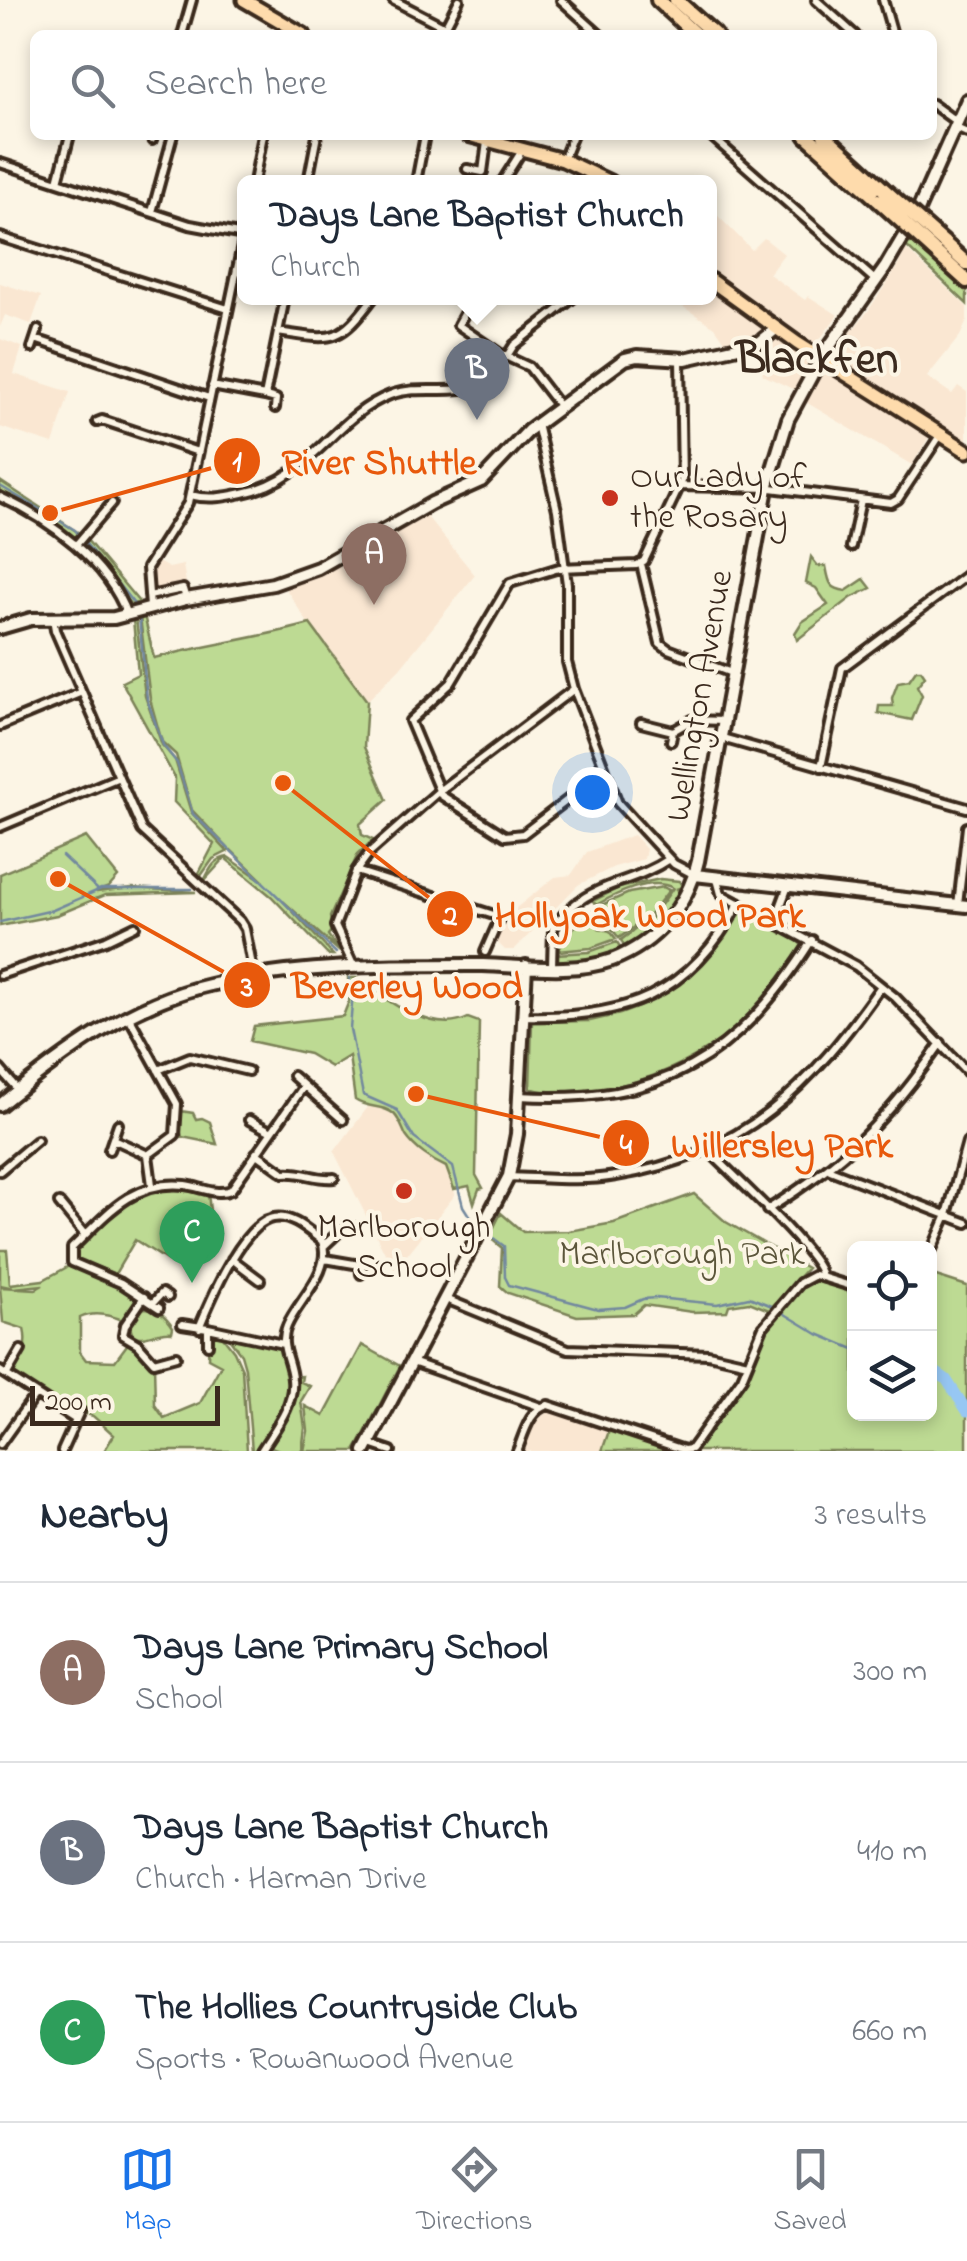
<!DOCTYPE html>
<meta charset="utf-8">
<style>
body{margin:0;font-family:"Indie Flower",sans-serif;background:#f6f6f7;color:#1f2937}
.controls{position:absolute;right:30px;bottom:30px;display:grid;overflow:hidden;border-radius:15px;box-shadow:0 5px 15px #0003}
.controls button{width:90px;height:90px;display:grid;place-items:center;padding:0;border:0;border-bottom:2px solid #e0e1e3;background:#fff;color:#1f2937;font:50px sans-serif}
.scale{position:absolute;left:30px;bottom:25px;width:190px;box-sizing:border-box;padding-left:10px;border:5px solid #3b2a1e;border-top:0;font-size:28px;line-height:35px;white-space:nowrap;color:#3b2a1e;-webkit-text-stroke:8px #fcf5e5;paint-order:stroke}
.you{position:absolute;left:592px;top:792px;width:35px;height:35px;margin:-25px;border:8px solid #fff;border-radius:50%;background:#1a73e8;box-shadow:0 0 0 15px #1a73e833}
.badge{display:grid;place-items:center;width:65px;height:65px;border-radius:50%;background:#1a73e8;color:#fff;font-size:32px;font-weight:700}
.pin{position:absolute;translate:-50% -82px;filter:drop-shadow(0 2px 5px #0008)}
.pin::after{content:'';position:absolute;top:52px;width:35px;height:30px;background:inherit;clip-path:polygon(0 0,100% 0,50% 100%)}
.popup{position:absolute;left:237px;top:175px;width:480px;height:130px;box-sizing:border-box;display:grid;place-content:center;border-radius:15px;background:#fff;filter:drop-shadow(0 2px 8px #0005);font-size:32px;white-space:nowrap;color:#747a83}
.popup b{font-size:38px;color:#1f2937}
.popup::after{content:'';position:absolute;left:50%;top:100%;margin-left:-20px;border:20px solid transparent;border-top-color:#fff}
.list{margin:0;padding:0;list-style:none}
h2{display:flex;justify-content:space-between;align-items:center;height:130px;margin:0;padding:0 40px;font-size:42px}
h2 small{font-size:32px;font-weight:400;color:#747a83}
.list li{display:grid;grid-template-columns:65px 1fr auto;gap:30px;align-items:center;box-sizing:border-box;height:180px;padding:0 40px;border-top:2px solid #e0e1e3}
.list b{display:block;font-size:38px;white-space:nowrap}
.list p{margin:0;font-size:32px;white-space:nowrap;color:#747a83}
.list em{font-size:32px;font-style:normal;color:#747a83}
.icon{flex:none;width:55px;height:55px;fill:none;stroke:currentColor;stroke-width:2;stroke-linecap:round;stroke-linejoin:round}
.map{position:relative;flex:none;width:967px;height:1451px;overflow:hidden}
.search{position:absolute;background:#fff;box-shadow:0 5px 15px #0003;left:30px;right:30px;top:30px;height:110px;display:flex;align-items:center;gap:25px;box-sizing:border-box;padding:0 35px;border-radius:15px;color:#747a83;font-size:38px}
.sheet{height:670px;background:#fff}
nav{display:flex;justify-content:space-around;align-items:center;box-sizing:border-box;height:140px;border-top:2px solid #e0e1e3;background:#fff;font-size:28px;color:#747a83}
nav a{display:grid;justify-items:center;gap:5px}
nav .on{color:#1a73e8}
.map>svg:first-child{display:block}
.built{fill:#fae7d2}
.green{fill:#bdda93;stroke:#7c8258;stroke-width:2.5}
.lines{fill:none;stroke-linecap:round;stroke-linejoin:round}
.stream{stroke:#72889e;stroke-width:2.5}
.river{stroke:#97c7f3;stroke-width:11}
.street-casing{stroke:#3b2a1e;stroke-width:14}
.secondary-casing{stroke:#3b2a1e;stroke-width:18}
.primary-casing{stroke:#3b2a1e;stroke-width:19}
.highway-casing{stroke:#3b2a1e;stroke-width:20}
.street{stroke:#fcf5e5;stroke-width:6}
.secondary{stroke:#fcf5e5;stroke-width:10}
.primary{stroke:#fedbac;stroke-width:11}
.highway{stroke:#fedbac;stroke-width:12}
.highway-bridge-casing{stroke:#3b2a1e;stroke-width:20;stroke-linecap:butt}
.highway-bridge{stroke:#fedbac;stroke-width:12}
.poi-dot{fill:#c8321e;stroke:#fcf5e5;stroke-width:4}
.labels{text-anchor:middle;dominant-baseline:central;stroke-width:8;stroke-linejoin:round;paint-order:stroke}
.poi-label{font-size:35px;fill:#3b2a1e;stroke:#fcf5e5;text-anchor:start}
.street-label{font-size:35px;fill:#3b2a1e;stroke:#fcf5e5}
.park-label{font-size:35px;fill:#5c563b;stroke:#fcf5e5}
.district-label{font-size:45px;font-weight:bold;fill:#3b2a1e;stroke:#fcf5e5}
.leader{fill:none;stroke:#e8590c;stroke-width:4}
.callout-dot{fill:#e8590c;stroke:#fcf5e5;stroke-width:4}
.mark-label{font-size:30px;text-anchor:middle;font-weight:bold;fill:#fff}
.callout-label{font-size:38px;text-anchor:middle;font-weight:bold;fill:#e8590c;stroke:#fcf5e5;stroke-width:8;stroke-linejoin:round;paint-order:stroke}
</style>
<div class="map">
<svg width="967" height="1451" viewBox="0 0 967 1451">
<rect width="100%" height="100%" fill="#fcf5e5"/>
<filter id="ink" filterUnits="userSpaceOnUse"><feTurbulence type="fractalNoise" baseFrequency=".01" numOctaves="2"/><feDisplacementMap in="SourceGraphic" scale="20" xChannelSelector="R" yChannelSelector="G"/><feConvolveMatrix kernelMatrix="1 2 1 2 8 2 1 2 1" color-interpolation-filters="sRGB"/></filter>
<g filter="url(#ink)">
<path class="built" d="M 710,208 L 752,250 L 764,238 L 784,254 L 769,274 L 805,300 L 808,296 L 838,315 L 817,343 L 812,344 L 788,331 L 710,272 Z
M 906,249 L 967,307 L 967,321 L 960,336 L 927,377 L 952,394 L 958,386 L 967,392 L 967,447 L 837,364 L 833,354 L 868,311 L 896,269 Z
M 0,283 L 41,296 L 31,324 L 5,315 L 0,327 Z
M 710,286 L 805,356 L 809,367 L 795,390 L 763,375 L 755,342 L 729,347 L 715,327 L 669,298 L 710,298 Z
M 0,339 L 22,347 L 14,374 L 70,392 L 53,444 L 0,427 Z
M 821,373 L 832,374 L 929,437 L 912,465 L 804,401 Z
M 424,513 L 475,575 L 400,668 L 367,701 L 322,645 L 284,586 L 324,571 Z
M 156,561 L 169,568 L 183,565 L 188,594 L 154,602 L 151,575 Z
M 633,835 L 646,849 L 644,859 L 614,867 L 578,885 L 514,950 L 505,950 L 495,940 L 516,908 L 555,877 L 571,875 L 587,852 Z
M 368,1107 L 382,1107 L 397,1117 L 408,1139 L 436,1163 L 446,1166 L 452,1174 L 455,1195 L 394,1271 L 334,1152 Z
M 548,1411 L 561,1412 L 610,1428 L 602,1451 L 522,1451 L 535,1422 Z"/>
<path class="green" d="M 908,243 L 913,243 L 967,291 L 967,304 L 906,246 Z
M 0,481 L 79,533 L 73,539 L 0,493 Z
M 87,540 L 139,602 L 131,605 L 83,547 Z
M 811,557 L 818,566 L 826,566 C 829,582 829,589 846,591 L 864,579 L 871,588 L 851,598 L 797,640 L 795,633 L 802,622 L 828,605 L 816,588 L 806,583 Z
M 144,615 L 154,658 C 206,645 258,638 310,624 L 367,701 L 364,747 L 387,800 L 360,824 L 362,835 L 373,840 L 358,854 L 330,917 L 331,923 L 337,911 L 332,930 L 346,954 L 331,931 L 328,935 L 340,952 L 283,901 L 333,955 L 328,955 L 271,896 L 225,858 L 204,881 C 210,869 214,859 228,857 L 263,881 L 231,850 L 213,859 L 200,877 L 198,875 L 214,844 L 174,802 L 175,778 L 122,682 L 138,674 L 133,619 L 136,618 L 145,696 L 162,745 L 175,760 L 191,812 L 226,850 L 227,847 L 192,810 L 176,755 L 162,742 L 150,699 L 140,617 Z
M 916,670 L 921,670 L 925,676 L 917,686 L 922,695 L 912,720 L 878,713 L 879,706 L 893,706 L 892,698 L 898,682 L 909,680 Z
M 86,837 L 118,877 L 109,887 L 96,892 L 132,888 L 196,892 L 105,895 L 57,915 L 0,926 L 0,874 Z
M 660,879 L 679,881 L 683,887 L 676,889 L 684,890 L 657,927 L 625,949 L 621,940 L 653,916 L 673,888 C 651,876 616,894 596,905 L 593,901 L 619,888 Z
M 663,887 L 669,890 L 649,916 L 619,938 L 612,929 L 614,919 L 603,916 L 597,907 L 629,893 Z
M 595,909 L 601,918 L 599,928 L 610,931 L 616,939 L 591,948 L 558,951 L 570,931 Z
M 742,912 L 792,936 L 802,945 C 762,1020 691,1073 607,1088 C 583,1093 553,1096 530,1088 L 532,1022 L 590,1021 L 620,1014 L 647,1004 L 694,972 Z
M 617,942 L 622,950 C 601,960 579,964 556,961 L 556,954 L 589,952 Z
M 348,978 L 358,978 C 385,1001 434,1035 468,1018 L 479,1022 L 476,1175 L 483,1188 L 479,1189 L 474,1203 L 469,1186 L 454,1189 L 446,1167 C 432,1161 415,1149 406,1136 C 402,1128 400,1120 394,1114 C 382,1104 368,1109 355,1100 L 349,1056 L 331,1067 L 309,1054 L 250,1041 L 254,1026 L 343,1016 L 349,1001 Z
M 181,1111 L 193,1113 L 196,1119 L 202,1118 L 210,1122 L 217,1144 L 182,1137 L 178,1122 Z
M 177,1187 L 208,1193 L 210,1211 L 191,1226 L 171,1263 L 135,1240 L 115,1274 L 77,1259 L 78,1247 C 110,1214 129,1192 177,1187 Z
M 694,1194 L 726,1222 L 807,1268 L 769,1310 L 749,1302 L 729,1305 L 727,1311 L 692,1312 L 644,1305 L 634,1314 L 577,1316 L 508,1293 L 500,1286 L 502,1248 L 489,1237 L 501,1213 L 523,1232 L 569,1231 L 614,1223 Z
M 0,1250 L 7,1250 L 10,1284 L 43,1280 L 69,1266 L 112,1281 L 140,1297 L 125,1321 C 111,1315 94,1311 80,1318 L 80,1352 L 86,1360 L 115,1361 L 129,1342 L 142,1348 L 146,1359 L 154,1363 L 155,1405 L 164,1418 L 200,1403 L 221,1365 L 208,1358 L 209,1336 L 220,1333 L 234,1351 L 242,1369 L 247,1451 L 104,1451 L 114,1435 L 93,1416 L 83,1413 L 90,1410 L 78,1406 L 69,1411 L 12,1372 C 23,1358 28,1346 24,1329 L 3,1322 L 0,1287 L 36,1289 L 43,1285 L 14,1288 L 0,1285 Z
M 930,1274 L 967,1286 L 967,1451 L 693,1451 L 745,1383 L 767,1328 L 810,1280 L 854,1291 L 854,1414 L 930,1414 Z
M 142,1308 C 158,1308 166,1316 173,1327 L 172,1332 C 157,1330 148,1340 133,1336 L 129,1324 Z
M 226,1334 L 278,1345 C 301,1386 279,1415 258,1451 L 252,1451 L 245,1368 L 241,1354 Z
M 362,1345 L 400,1366 L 359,1444 L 355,1451 L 304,1451 L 308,1431 L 305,1406 L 324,1416 Z
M 302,1376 L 301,1382 L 310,1386 L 301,1401 L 305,1428 L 302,1451 L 281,1451 L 269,1446 L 292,1405 L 296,1377 Z
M 610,1428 L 680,1451 L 602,1451 Z"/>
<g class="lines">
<path class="stream" d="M 0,486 L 75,530 L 134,604
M 139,617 L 147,699 L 163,745 L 177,763 L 193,814 L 336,953
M 62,856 L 97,889
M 0,922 L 53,910 L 101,889 L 192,889
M 349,978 L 353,992 L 350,1029 L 363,1095 L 397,1110 L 414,1138 L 453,1167 L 463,1206 L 475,1225
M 488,1234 L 504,1246 L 505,1277 L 509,1285 L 598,1309 L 625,1307 L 643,1299 L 656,1298 L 717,1304 L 749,1297 L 772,1306
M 780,1311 L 818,1334 L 854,1349"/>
<path class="river" d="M 930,1368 L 946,1379 L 967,1411"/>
<defs>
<path id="street" d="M 393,0 L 445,27
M 561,0 L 600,35
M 816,0 L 855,35
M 883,0 L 893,35
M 182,35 L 192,0
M 441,35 L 459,0
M 932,104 L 958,123
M 956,128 L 967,133
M 710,135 L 876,281
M 152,140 L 153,135
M 563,160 L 573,135
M 0,163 L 190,225 L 244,235
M 467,169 L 483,172 L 487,142
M 58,181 L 70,135
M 254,182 L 263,135
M 308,182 L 317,135
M 416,182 L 425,135
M 502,182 L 521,152
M 152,212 L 173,135
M 0,237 L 228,309
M 473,298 L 458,325 L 499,353 L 529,367 L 560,407
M 278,332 C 332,340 338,345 373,298
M 35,339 L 209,398
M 32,348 L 38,330
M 507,356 L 514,345 L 573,298
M 212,386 L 265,396 L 285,298
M 265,396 L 276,399 L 275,408
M 97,422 L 102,420 L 198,452
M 537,424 L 557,510 L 567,584 L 567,662 L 574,689 L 618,803 L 674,864 L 695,875
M 680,486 L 771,488 L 891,503 L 898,499 L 941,434
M 190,495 C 209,500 224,497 243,493 C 312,479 333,417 390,395 C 418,385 447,394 475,387 L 499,353
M 0,497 C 49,519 108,562 127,615
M 76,545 L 112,503
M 851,547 L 861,500
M 641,564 L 660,643 L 668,649 L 734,674
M 149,596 L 183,589 L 186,599
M 150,607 L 147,568 L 188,503 L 245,231
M 53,618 L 55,630 L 142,830 L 240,921 L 245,929 L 254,976
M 641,723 L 673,731
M 0,726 L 82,692
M 722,738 L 967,808
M 671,741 L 673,731 L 692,720 L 724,721
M 821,767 L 842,668 L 967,575
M 605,771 L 523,834 L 505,836 L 441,795 L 410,721 L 451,683 L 510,583 L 559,568 L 637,565 L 644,561 L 682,481 L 680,359
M 0,827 L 119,777
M 356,871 L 370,852 L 439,791 L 574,689
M 717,879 L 721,894 L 856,966 L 895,997 L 967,1072
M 958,905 L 967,827
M 775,921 L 788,886
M 552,966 L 553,928 C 585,881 628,887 669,859
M 354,967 L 335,926 L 356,871 L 497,916 L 499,920 L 485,952
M 0,975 L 106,940 L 135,926
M 524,1016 C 624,1019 690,996 739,903
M 129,1017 L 177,1104 L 175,1135 L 148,1155 L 152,1185
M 0,1069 L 18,1090
M 158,1070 L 190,1057 L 248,1071
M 293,1076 L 343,1120
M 519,1096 C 662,1105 737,1059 812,940
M 249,1120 L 270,1131
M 113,1139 L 148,1155
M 707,1149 C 729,1172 817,1251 822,1276
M 109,1150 L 118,1124
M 256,1153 L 284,1173 C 303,1171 315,1180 334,1178
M 830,1170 L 967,1223
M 0,1171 L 37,1140
M 509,1177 C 545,1178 581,1182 616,1176 C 744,1156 811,1086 881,986
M 59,1203 L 85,1235
M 767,1210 C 847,1160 887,1120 941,1043
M 324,1246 L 341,1230 L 353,1227
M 930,1254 L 947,1215 L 967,1142
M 232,1259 L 260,1280
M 325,1259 L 360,1265 L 361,1274
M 360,1265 L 379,1265
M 144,1297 L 125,1325 L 123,1335 L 138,1344 L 154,1362 L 176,1356
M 446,1299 L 568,1349 L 708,1354 L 748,1363
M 153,1303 L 162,1293 L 168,1297
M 159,1308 L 121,1283 L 72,1262 L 72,1248 C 105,1216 134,1179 185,1185 C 201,1187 216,1196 231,1190 L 304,1086
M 182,1324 L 208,1328 L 208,1345
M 199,1328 C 210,1301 242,1224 273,1218 C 291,1214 309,1231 322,1241 C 333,1271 298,1300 287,1326 C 278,1346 291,1360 292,1379 C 295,1405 274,1430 261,1451
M 208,1328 L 283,1344
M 412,1362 L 541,1407
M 0,1371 L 76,1420
M 7,1374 L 21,1350
M 0,1444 L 35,1395
M 370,1444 L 391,1451
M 62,1451 L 80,1411
M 517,1451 C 524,1435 529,1409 548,1405 L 684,1450 L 691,1449 L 742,1378 L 763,1327 L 800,1283 L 815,1275 L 854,1287"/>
<path id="secondary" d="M 0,628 L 31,619 L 114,618 L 186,599 L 273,584 L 318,568 L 432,503 L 481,481 L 529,430 L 625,359 L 637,356 L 685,359 L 760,342 L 777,328
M 695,875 L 967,906
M 0,1105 C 62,1054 130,1003 210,985 C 299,964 391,965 483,965 C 523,966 573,974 612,960 C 656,943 687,907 698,861 L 767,488 L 788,419 L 821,358 L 885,268 L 915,217 L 967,100
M 365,1451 L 509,1176 L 517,1134 L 526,966"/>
<path id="primary" d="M 244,0 L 304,35
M 468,135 L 563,160 L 610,182
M 710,280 L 797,343 L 967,451"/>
<path id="highway" d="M 658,0 L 696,35
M 676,0 L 715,35
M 806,135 L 878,200
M 824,135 L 882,188
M 943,242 L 967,264
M 933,250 L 967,281"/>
</defs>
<use href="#street" class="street-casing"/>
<use href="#secondary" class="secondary-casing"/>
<use href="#primary" class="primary-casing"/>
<use href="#highway" class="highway-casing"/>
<use href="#street" class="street"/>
<use href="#secondary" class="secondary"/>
<use href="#primary" class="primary"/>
<use href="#highway" class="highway"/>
<defs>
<path id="highway-bridge" d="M 882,188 L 943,242
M 878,200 L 933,250"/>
</defs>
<use href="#highway-bridge" class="highway-bridge-casing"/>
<use href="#highway-bridge" class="highway-bridge"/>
</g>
</g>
<g class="poi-dot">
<circle cx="610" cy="498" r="10"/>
<circle cx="404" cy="1191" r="10"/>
</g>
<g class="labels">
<g class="poi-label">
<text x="630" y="478">Our Lady of<tspan x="630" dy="40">the Rosary</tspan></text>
<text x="404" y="1228" text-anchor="middle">Marlborough<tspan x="404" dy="40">School</tspan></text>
</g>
<g class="street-label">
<text transform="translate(701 696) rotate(-80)">Wellington Avenue</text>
</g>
<g class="park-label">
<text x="682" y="1255">Marlborough Park</text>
</g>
<g class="district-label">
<text x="817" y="361">Blackfen</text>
</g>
</g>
<path class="leader" d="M50 513L237 461M283 783L450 914M58 879L247 985M416 1094L626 1143"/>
<g class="callout-dot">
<circle cx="50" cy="513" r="10"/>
<circle cx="283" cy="783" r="10"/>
<circle cx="58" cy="879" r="10"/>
<circle cx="416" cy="1094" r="10"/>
<circle cx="237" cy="461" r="25"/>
<circle cx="450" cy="914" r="25"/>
<circle cx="247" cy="985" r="25"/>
<circle cx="626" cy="1143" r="25"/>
</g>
<g class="mark-label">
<text x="237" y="471">1</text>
<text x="450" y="925">2</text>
<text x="247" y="996">3</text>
<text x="626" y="1154">4</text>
</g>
<g class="callout-label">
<text x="379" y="474">River Shuttle</text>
<text x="650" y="927">Hollyoak Wood Park</text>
<text x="407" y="998">Beverley Wood</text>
<text x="782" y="1157">Willersley Park</text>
</g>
</svg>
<div class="controls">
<button><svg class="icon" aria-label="locate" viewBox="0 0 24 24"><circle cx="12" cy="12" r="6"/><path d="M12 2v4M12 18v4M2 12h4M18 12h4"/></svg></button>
<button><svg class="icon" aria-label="layers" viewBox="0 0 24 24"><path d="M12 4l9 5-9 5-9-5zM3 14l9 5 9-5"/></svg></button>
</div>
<div class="scale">200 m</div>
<div class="you"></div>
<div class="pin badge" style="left:374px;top:605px;background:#8d6e63">A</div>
<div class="pin badge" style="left:477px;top:420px;background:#6b7280">B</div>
<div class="popup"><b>Days Lane Baptist Church</b>Church</div>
<div class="pin badge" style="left:192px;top:1283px;background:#2e9e5b">C</div>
<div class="search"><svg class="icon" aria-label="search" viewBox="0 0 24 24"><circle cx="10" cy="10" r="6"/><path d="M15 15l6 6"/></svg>Search here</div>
</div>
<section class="sheet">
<h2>Nearby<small>3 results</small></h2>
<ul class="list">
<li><span class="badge" style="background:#8d6e63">A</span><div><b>Days Lane Primary School</b><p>School</p></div><em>300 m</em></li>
<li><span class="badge" style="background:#6b7280">B</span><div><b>Days Lane Baptist Church</b><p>Church · Harman Drive</p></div><em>410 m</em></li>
<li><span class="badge" style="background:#2e9e5b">C</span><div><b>The Hollies Countryside Club</b><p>Sports · Rowanwood Avenue</p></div><em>660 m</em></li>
</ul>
</section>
<nav>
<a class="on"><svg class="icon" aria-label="map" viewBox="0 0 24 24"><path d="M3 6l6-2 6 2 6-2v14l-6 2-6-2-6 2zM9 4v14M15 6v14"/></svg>Map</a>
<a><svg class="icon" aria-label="directions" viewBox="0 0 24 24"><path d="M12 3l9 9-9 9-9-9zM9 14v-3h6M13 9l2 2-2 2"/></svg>Directions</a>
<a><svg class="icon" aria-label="saved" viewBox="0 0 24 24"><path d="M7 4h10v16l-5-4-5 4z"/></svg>Saved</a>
</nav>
